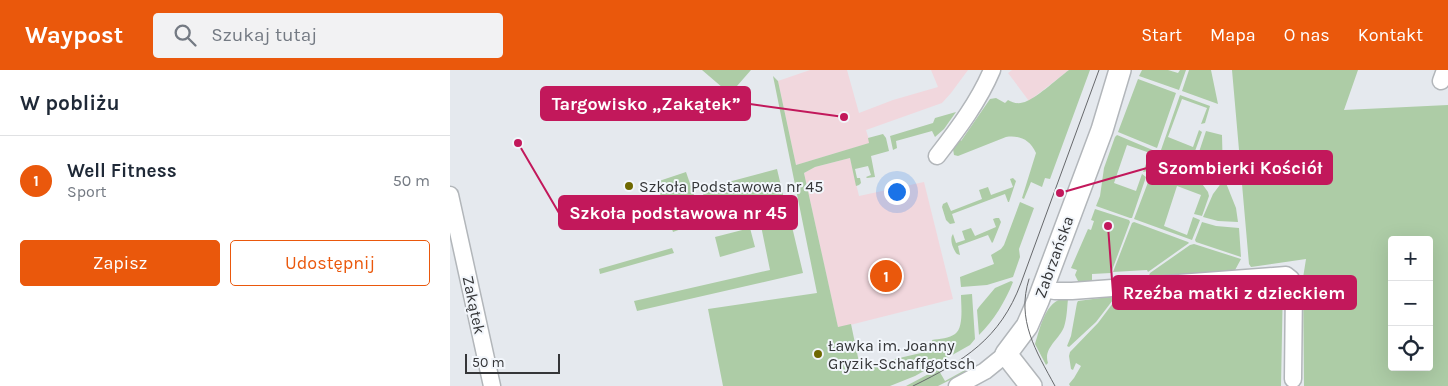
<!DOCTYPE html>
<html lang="pl">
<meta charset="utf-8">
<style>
body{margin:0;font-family:Karla,sans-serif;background:#f2f2f3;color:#1f2937}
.controls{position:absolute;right:15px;bottom:15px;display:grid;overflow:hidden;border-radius:5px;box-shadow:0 5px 20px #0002}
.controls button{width:45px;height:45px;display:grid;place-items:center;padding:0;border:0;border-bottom:1px solid #e0e1e3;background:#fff;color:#1f2937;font:25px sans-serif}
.scale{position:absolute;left:15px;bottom:12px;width:95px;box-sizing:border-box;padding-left:5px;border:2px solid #353638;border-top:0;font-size:14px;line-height:18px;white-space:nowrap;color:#353638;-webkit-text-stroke:4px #f2f6fb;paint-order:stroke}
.you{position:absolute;left:446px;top:121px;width:18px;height:18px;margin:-12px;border:4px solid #fff;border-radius:50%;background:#1a73e8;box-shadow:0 0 0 8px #1a73e833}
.badge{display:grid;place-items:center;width:32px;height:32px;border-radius:50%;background:#ea580c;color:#fff;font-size:16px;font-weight:700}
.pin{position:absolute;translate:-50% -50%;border:2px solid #fff;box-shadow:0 1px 5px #0006}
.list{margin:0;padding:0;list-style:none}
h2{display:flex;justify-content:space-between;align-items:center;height:65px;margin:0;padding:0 20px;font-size:21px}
h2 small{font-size:16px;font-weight:400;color:#747a83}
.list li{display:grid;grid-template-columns:32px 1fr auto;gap:15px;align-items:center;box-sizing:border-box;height:90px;padding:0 20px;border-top:1px solid #e0e1e3}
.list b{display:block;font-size:19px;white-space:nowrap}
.list p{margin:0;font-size:16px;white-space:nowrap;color:#747a83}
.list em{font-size:16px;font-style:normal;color:#747a83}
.actions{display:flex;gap:10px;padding:15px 20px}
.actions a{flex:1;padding:11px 0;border:1px solid #ea580c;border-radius:5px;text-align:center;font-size:18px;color:#ea580c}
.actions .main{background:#ea580c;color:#fff}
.icon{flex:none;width:28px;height:28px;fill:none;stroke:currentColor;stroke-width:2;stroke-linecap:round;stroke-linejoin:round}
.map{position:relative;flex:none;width:998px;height:316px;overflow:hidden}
header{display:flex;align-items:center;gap:30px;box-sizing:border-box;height:70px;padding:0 25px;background:#ea580c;color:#fff}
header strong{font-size:24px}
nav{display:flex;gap:28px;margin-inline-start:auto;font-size:18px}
.search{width:350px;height:45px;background:#f2f2f3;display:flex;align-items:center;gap:12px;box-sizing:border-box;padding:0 18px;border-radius:5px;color:#747a83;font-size:19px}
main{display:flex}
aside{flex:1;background:#fff}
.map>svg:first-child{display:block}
.commercial{fill:#f1d7dd}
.green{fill:#adcca6;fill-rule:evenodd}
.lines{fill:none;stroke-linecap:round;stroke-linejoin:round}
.minor-casing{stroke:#b2b6ba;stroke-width:19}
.major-casing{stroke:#b2b6ba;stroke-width:24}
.minor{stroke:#fff;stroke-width:16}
.major{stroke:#fff;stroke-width:21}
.tram{stroke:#66686b;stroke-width:1}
.poi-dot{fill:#6e6801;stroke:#f2f6fb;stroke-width:2}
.labels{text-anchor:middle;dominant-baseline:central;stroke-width:4;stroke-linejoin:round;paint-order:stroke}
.poi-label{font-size:16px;fill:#353638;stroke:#f2f6fb;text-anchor:start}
.street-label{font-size:16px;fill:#353638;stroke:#f2f6fb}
.leader{fill:none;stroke:#c2185b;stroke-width:2}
.callout-dot{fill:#c2185b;stroke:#f2f6fb;stroke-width:2}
.callout{fill:#c2185b;stroke:#c2185b;stroke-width:2}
.callout-label{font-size:18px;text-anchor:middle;font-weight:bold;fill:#fff}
</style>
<header>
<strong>Waypost</strong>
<div class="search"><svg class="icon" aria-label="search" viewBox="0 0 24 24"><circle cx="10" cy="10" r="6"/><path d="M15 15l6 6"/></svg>Szukaj tutaj</div>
<nav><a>Start</a><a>Mapa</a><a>O nas</a><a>Kontakt</a></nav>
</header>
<main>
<aside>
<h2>W pobliżu<small></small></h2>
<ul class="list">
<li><span class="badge">1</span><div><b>Well Fitness</b><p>Sport</p></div><em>50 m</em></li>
</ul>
<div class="actions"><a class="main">Zapisz</a><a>Udostępnij</a></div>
</aside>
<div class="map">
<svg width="998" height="316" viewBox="0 0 998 316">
<rect width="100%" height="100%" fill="#e5e9ee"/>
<path class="commercial" d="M 360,0 L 397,0 L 409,43 L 443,30 L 488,17 L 481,0 L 518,0 L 501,23 L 492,33 L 416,60 L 420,73 L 346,95 L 328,11 Z
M 562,0 L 619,0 L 579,31 L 558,3 Z
M 400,88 L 409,126 L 474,112 L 503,229 L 388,258 L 354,103 L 365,97 Z"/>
<path class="green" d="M 252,0 L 301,0 L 280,24 Z
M 619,0 L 640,0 L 600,109 L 595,108 L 592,117 L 581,112 L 574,129 L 572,128 L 586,83 C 580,70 570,65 556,67 L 508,86 L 504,85 L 503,79 L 509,68 L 511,71 L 540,29 L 546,28 L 555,33 L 558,30 C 564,34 571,34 577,31 C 589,26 608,8 619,0 Z
M 692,0 L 718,0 L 728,3 L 730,0 L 736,0 L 729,20 L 689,6 Z
M 739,0 L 761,0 L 768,34 L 732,21 Z
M 782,0 L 908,0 L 894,40 L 998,35 L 998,316 L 854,316 L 853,208 L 856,189 L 801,197 L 799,194 ZM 942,170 L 979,170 L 979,297 L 942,297 Z
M 323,6 L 328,11 L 346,95 L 419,73 L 418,68 L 433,64 L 436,68 L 439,81 L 421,86 L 425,107 L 417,108 L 416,107 L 421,105 L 418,96 L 405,99 L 407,108 L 410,108 L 411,113 L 409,115 L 406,116 L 400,88 L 365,97 L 354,103 L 388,257 L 401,254 L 410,297 L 484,280 L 482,270 C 489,269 500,268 505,264 C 514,258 511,235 511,225 L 522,224 L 525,269 L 520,275 L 465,306 L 440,316 L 273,316 L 258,239 L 367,223 Z
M 688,9 L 726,23 L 707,78 L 668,62 Z
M 730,25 L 760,36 L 755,53 L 751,54 L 757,38 L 732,29 L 718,67 L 743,77 L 749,60 L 752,62 L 741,92 L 711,80 Z
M 506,42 L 494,59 L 485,67 L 482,61 L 446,71 L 447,78 L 443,80 L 440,66 L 483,53 L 485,48 Z
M 756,61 L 772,65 L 773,106 L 745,94 Z
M 667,65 L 705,81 L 698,101 L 693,102 L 700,83 L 677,75 L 664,113 L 686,121 L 692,104 L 696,107 L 682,148 L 680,148 L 646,136 L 650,126 L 654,98 L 665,67 Z
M 708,86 L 742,100 L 758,122 L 759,126 L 752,146 L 744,144 L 751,125 L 727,116 L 714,156 L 737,165 L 743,147 L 750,150 L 742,170 L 684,149 Z
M 327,99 L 336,137 L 261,157 L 252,119 Z
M 236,102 L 253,151 L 223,162 L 206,112 Z
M 563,108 L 566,111 L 559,132 L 558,132 L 555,124 L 502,144 L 505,153 L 500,154 L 496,150 L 492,137 L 493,134 L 497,132 L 501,141 L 532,129 L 529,120 L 538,117 L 541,125 L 563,117 L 560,109 Z
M 772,112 L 776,113 L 786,138 L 788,152 L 768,151 L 753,147 L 763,124 Z
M 570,132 L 584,138 L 569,179 L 570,187 L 563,207 L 537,215 L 511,217 L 510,207 L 544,194 L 541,185 L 551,179 L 554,175 Z
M 645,139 L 679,150 L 680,152 L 661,203 L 642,204 L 642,210 L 638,215 L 630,215 L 625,205 L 627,200 L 621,198 L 638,159 L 641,160 L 644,151 L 641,150 Z
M 339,144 L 353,203 L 187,241 L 184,231 L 320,200 L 310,151 Z
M 546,148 L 549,148 L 551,152 L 543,172 L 542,173 L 538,165 L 508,176 L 510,185 L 507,184 C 503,179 499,169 503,164 L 506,173 L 515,170 L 512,161 L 521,158 L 525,166 L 546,157 L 543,149 Z
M 684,152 L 738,172 L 739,173 L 698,202 L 697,200 L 663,202 L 682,153 Z
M 752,152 L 766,156 L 789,158 L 791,187 L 746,172 L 745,170 Z
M 300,158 L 305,177 L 270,187 L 265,167 Z
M 744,174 L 791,189 L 784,202 L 698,208 L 700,203 L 740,175 Z
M 222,178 L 224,183 L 150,204 L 149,199 Z
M 561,211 L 563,212 C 555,232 544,250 529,265 L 527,240 L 529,237 L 545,218 Z
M 833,211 L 831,316 L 620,316 L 619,314 L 624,308 L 631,296 L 626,293 L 623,300 L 621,299 L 619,286 L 620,282 L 648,253 L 669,225 Z
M 666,226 L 646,252 L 619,277 L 617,276 L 621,266 L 627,233 L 628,231 Z
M 611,229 L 618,229 C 617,238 617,248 614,257 C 609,270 593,278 598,293 L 596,295 L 585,274 C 590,259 594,235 611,229 Z
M 488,299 L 495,311 L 515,300 L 516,302 L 488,316 L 456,316 Z"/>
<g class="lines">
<defs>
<path id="minor" d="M 991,11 L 995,0
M 487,86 C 508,59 529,31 542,0
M 0,125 L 42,316
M 593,219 L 605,221 L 622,221 L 836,205 L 841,209 L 844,215 L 843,309
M 507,316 L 535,301 L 556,284"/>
<path id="major" d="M 581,316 L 556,284 L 577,256 L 588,231 L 652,60 L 670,0"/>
</defs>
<use href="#minor" class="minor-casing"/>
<use href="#major" class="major-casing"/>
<use href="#minor" class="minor"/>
<use href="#major" class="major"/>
<path class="tram" d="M 579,209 C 566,250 586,281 605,316
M 463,316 C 514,291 550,269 571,213 L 649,0"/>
</g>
<g class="poi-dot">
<circle cx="179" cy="116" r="5"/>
<circle cx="368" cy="284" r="5"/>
</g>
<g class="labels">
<g class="poi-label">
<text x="189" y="116">Szkoła Podstawowa nr 45</text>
<text x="378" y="275">Ławka im. Joanny<tspan x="378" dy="18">Gryzik-Schaffgotsch</tspan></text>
</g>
<g class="street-label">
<text transform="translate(604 187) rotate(-70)">Zabrzańska</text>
<text transform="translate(24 235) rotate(78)">Zakątek</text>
</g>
</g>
<path class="leader" d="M394 47L300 34M610 123L697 98M68 73L109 143M658 156L663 223"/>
<g class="callout-dot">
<circle cx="394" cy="47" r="5"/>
<circle cx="610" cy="123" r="5"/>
<circle cx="68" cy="73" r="5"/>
<circle cx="658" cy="156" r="5"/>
</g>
<g class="callout">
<rect x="91" y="17" width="209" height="33" rx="5"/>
<rect x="697" y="81" width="185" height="33" rx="5"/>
<rect x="109" y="126" width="238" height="33" rx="5"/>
<rect x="663" y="206" width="243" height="33" rx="5"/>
</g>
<g class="callout-label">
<text x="196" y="40">Targowisko „Zakątek”</text>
<text x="790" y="104">Szombierki Kościół</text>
<text x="228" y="149">Szkoła podstawowa nr 45</text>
<text x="784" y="229">Rzeźba matki z dzieckiem</text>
</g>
</svg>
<div class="controls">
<button>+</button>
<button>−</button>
<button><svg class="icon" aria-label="locate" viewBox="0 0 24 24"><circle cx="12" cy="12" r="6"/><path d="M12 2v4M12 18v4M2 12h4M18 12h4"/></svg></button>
</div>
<div class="scale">50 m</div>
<div class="you"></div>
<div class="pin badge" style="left:436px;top:206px">1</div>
</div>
</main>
